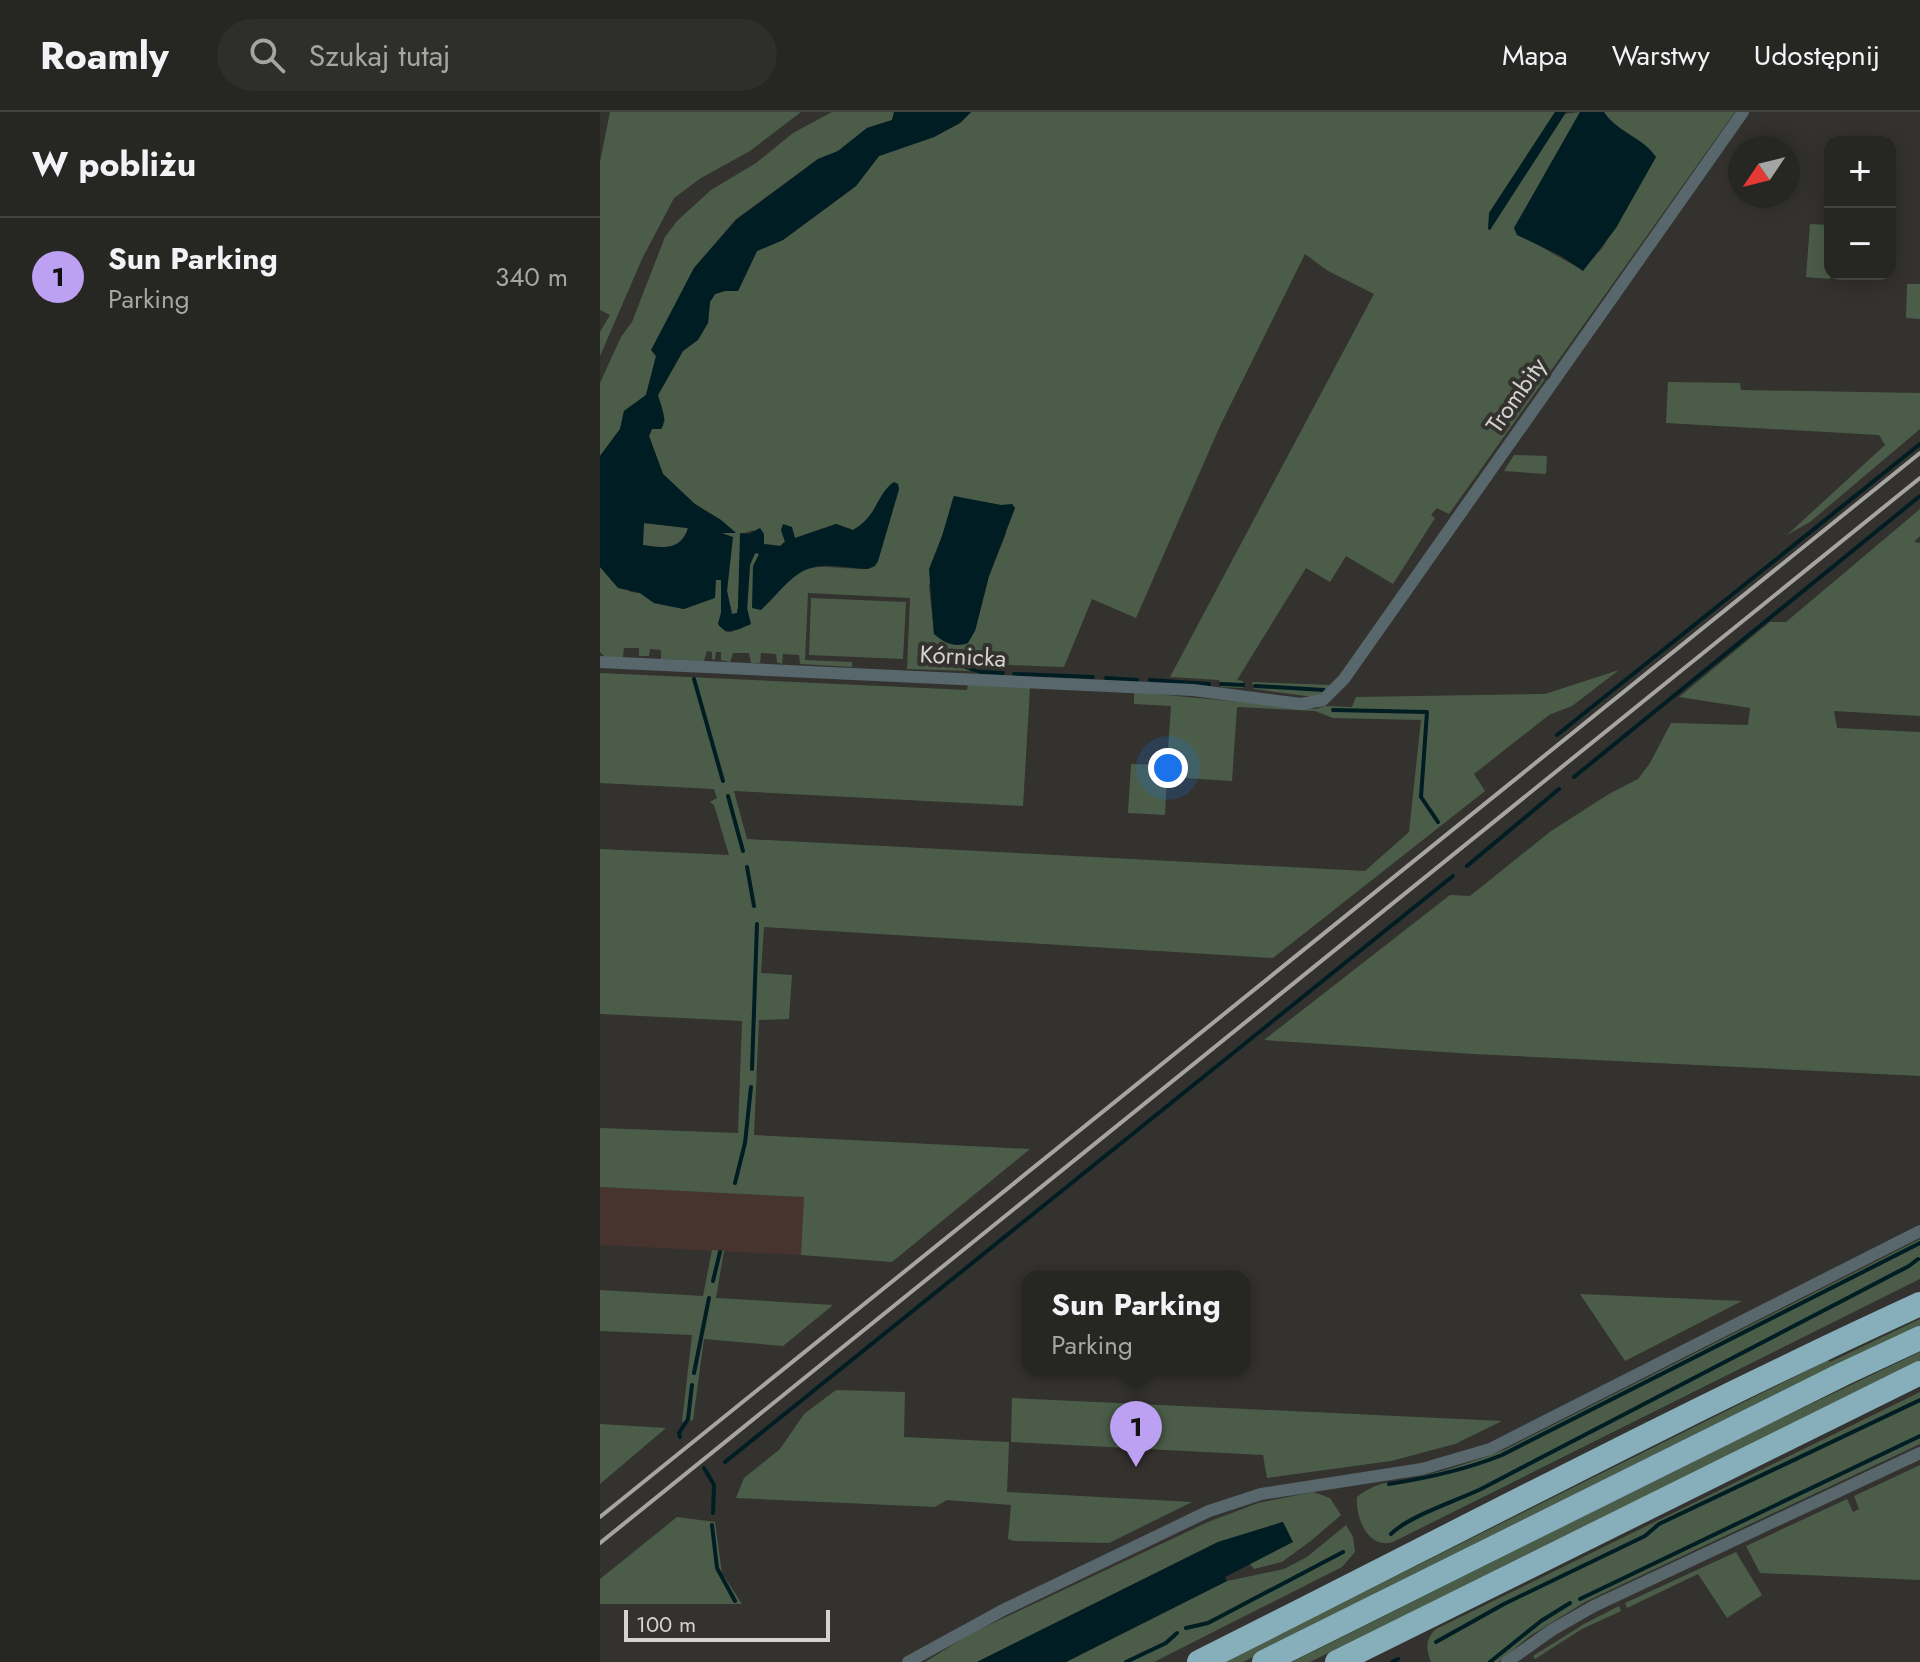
<!DOCTYPE html>
<html lang="pl">
<meta charset="utf-8">
<style>
body{margin:0;font-family:Jost,sans-serif;background:#2e2e2a;color:#f1f3f6}
.controls{position:absolute;right:24px;top:24px;display:grid;overflow:hidden;border-radius:16px;box-shadow:0 4px 20px #0003}
.controls button{width:72px;height:72px;display:grid;place-items:center;padding:0;border:0;border-bottom:2px solid #424340;background:#262622;color:#f1f3f6;font:40px sans-serif}
.compass{position:absolute;left:1128px;top:24px;width:72px;height:72px;border-radius:50%;background:#262622;box-shadow:0 4px 20px #0003;rotate:235deg}
.scale{position:absolute;left:24px;bottom:20px;width:206px;box-sizing:border-box;padding-left:8px;border:4px solid #d4d3d0;border-top:0;font-size:22px;line-height:28px;white-space:nowrap;color:#d4d3d0;-webkit-text-stroke:6px #33322e;paint-order:stroke}
.you{position:absolute;left:568px;top:656px;width:28px;height:28px;margin:-20px;border:6px solid #fff;border-radius:50%;background:#1a73e8;box-shadow:0 0 0 12px #1a73e833}
.badge{display:grid;place-items:center;width:52px;height:52px;border-radius:50%;background:#bca0f2;color:#111;font-size:26px;font-weight:700}
.pin{position:absolute;translate:-50% -66px;filter:drop-shadow(0 2px 4px #0008)}
.pin::after{content:'';position:absolute;top:42px;width:28px;height:24px;background:inherit;clip-path:polygon(0 0,100% 0,50% 100%)}
.popup{position:absolute;left:422px;top:1159px;width:228px;height:104px;box-sizing:border-box;display:grid;place-content:center;border-radius:16px;background:#262622;filter:drop-shadow(0 2px 6px #0005);font-size:26px;white-space:nowrap;color:#a4a5a5}
.popup b{font-size:30px;color:#f1f3f6}
.popup::after{content:'';position:absolute;left:50%;top:100%;margin-left:-16px;border:16px solid transparent;border-top-color:#262622}
.list{margin:0;padding:0;list-style:none}
h2{display:flex;justify-content:space-between;align-items:center;height:104px;margin:0;padding:0 32px;font-size:34px}
h2 small{font-size:26px;font-weight:400;color:#a4a5a5}
.list li{display:grid;grid-template-columns:52px 1fr auto;gap:24px;align-items:center;box-sizing:border-box;height:120px;padding:0 32px;border-top:2px solid #424340}
.list b{display:block;font-size:30px;white-space:nowrap}
.list p{margin:0;font-size:26px;white-space:nowrap;color:#a4a5a5}
.list em{font-size:26px;font-style:normal;color:#a4a5a5}
.icon{flex:none;width:44px;height:44px;fill:none;stroke:currentColor;stroke-width:2;stroke-linecap:round;stroke-linejoin:round}
.map{position:relative;flex:none;width:1320px;height:1550px;overflow:hidden}
header{display:flex;align-items:center;gap:48px;box-sizing:border-box;height:112px;padding:0 40px;background:#262622;border-bottom:2px solid #424340}
header strong{font-size:38px}
nav{display:flex;gap:44px;margin-inline-start:auto;font-size:28px}
.search{width:560px;height:72px;background:#2e2e2a;display:flex;align-items:center;gap:20px;box-sizing:border-box;padding:0 28px;border-radius:44px;color:#a4a5a5;font-size:30px}
main{display:flex}
aside{flex:1;background:#262622}
.map>svg:first-child{display:block}
.industrial{fill:#48342f}
.green{fill:#4b5d49;fill-rule:evenodd}
.water{fill:#001d23;fill-rule:evenodd}
.lines{fill:none;stroke-linecap:round;stroke-linejoin:round}
.stream{stroke:#001d23;stroke-width:4}
.street{stroke:#57676c;stroke-width:12}
.highway{stroke:#87afbb;stroke-width:24}
.rail{stroke:#a6a5a2;stroke-width:4}
.labels{text-anchor:middle;dominant-baseline:central;stroke-width:8;stroke-linejoin:round;paint-order:stroke}
.street-label{font-size:24px;fill:#d4d3d0;stroke:#33322e}
</style>
<header>
<strong>Roamly</strong>
<div class="search"><svg class="icon" aria-label="search" viewBox="0 0 24 24"><circle cx="10" cy="10" r="6"/><path d="M15 15l6 6"/></svg>Szukaj tutaj</div>
<nav><a>Mapa</a><a>Warstwy</a><a>Udostępnij</a></nav>
</header>
<main>
<aside>
<h2>W pobliżu<small></small></h2>
<ul class="list">
<li><span class="badge">1</span><div><b>Sun Parking</b><p>Parking</p></div><em>340 m</em></li>
</ul>
</aside>
<div class="map">
<svg width="1320" height="1550" viewBox="0 0 1320 1550">
<rect width="100%" height="100%" fill="#33322e"/>
<path class="industrial" d="M 0,1075 L 204,1085 L 201,1143 L 0,1133 Z"/>
<path class="green" d="M 10,0 L 201,0 L 150,39 L 101,66 L 74,86 L 42,147 L 0,244 L 0,220 L 10,203 L 0,198 L 0,50 Z
M 232,0 L 294,0 L 292,8 L 267,16 L 238,39 L 218,47 L 136,107 L 94,156 L 52,238 L 56,244 L 46,283 L 24,299 L 20,317 L 0,344 L 0,271 L 21,225 L 32,210 L 65,125 L 77,109 L 111,78 L 156,51 L 193,21 Z
M 371,0 L 955,0 L 889,101 L 890,118 L 965,2 L 980,0 L 914,116 C 935,133 959,145 983,158 L 1003,135 L 1056,45 L 1012,13 L 1004,0 L 1135,0 L 849,402 L 837,396 L 831,403 L 835,406 L 793,472 L 746,444 L 730,470 L 706,456 L 637,568 L 643,569 L 643,576 L 621,575 L 619,568 L 570,565 L 774,182 L 728,159 L 705,142 L 620,314 L 536,506 L 492,487 L 464,555 L 382,552 L 371,547 L 370,559 L 307,557 L 310,486 L 208,481 L 205,548 L 252,550 L 252,555 L 200,552 L 199,543 L 183,542 L 182,552 L 177,550 L 176,542 L 161,541 L 160,551 L 151,551 L 149,541 L 133,541 L 130,550 L 121,548 L 121,540 L 116,540 L 115,548 L 112,547 L 112,540 L 107,539 L 104,549 L 61,547 L 61,538 L 50,537 L 49,544 L 39,544 L 39,536 L 24,536 L 23,545 L 5,545 L 0,540 L 0,455 L 31,480 L 40,481 L 54,491 L 84,497 L 116,467 L 121,468 L 121,501 L 118,512 L 126,520 L 132,520 L 147,502 L 150,453 L 155,441 L 159,441 L 168,491 C 211,443 210,457 268,457 L 278,449 L 299,377 C 282,390 271,408 253,418 L 236,412 L 195,426 L 193,420 L 181,418 L 185,429 L 180,434 L 164,432 L 154,418 L 141,422 L 138,495 L 137,501 L 132,502 L 127,479 L 130,424 L 120,420 L 135,420 L 121,408 L 95,393 L 63,362 L 49,324 L 52,317 L 65,309 L 58,283 L 83,239 L 108,211 L 110,190 L 115,182 L 125,179 L 138,179 L 157,139 L 183,128 L 256,74 L 279,44 L 334,25 L 360,11 ZM 353,385 L 401,393 L 406,422 L 389,464 L 375,519 L 334,522 L 329,474 Z
M 1210,112 L 1230,113 L 1230,167 L 1206,165 Z
M 1307,172 L 1320,172 L 1320,207 L 1306,206 Z
M 1068,270 L 1140,271 L 1141,278 L 1320,281 L 1320,317 L 1210,410 L 1187,423 L 1285,333 L 1279,323 L 1066,311 Z
M 914,343 L 947,344 L 946,362 L 904,359 Z
M 1320,397 L 1320,424 L 1314,430 L 1320,431 L 1320,604 L 1234,599 L 1237,616 L 1320,620 L 1320,964 L 873,942 L 664,928 L 850,783 L 870,784 L 951,719 L 1009,682 L 1038,667 L 1050,651 L 1071,611 L 1148,613 L 1150,596 L 1079,585 L 1170,510 L 1186,510 Z
M 43,411 L 88,416 C 80,439 64,436 43,433 Z
M 211,486 L 306,490 L 303,547 L 209,543 Z
M 1019,558 L 972,594 L 949,603 L 874,662 L 885,679 L 673,846 L 164,815 L 161,861 L 192,863 L 189,907 L 159,908 L 154,1023 L 430,1037 L 292,1150 L 201,1143 L 204,1085 L 0,1075 L 0,1016 L 138,1021 L 142,909 L 0,902 L 0,737 L 129,743 L 114,693 L 110,690 L 117,686 L 114,677 L 0,671 L 0,561 L 367,578 L 368,572 L 430,576 L 423,694 L 134,679 L 147,727 L 765,759 L 809,720 L 821,608 L 733,606 L 715,599 L 637,595 L 632,669 L 567,665 L 565,703 L 528,701 L 531,652 L 567,653 L 571,594 L 534,592 L 534,580 L 716,597 L 725,594 L 752,595 L 756,585 L 945,582 Z
M 652,570 L 732,573 L 722,582 L 714,585 L 654,577 Z
M 1320,1127 L 1320,1167 L 793,1430 C 768,1438 755,1405 757,1385 C 780,1367 796,1371 822,1364 C 851,1357 878,1348 906,1337 Z
M 112,1138 L 124,1139 L 116,1186 L 233,1193 L 183,1234 L 104,1227 L 93,1308 L 82,1310 L 92,1223 L 0,1219 L 0,1178 L 103,1184 Z
M 980,1182 L 1142,1189 L 1025,1249 Z
M 1320,1207 L 1320,1215 L 643,1550 L 624,1550 L 1228,1248 L 1230,1250 Z
M 1320,1240 L 1320,1249 L 710,1550 L 692,1550 L 1144,1324 Z
M 236,1278 L 305,1280 L 304,1325 L 409,1330 L 407,1380 L 592,1390 L 509,1431 L 414,1429 L 408,1427 L 411,1393 L 347,1388 L 335,1395 L 136,1386 L 144,1366 L 180,1337 L 204,1302 Z
M 1320,1280 L 1320,1332 L 985,1490 L 930,1524 L 899,1550 L 831,1550 C 826,1537 825,1527 836,1517 Z
M 412,1286 L 902,1309 L 855,1332 L 791,1349 L 667,1366 L 663,1343 L 411,1330 Z
M 0,1312 L 66,1316 L 0,1372 Z
M 1320,1353 L 1320,1468 L 1160,1461 L 1146,1434 L 1247,1387 L 1253,1400 L 1259,1397 L 1254,1384 Z
M 713,1380 L 730,1386 L 741,1403 L 712,1428 L 682,1450 L 654,1457 L 650,1452 L 692,1430 L 682,1410 L 618,1430 L 377,1550 L 325,1550 L 372,1521 L 608,1410 L 658,1391 Z
M 77,1405 L 115,1410 L 122,1461 L 142,1492 L 0,1492 L 0,1467 Z
M 746,1413 L 753,1425 L 755,1440 L 742,1455 L 554,1550 L 466,1550 L 627,1469 L 684,1457 L 707,1445 Z
M 1136,1440 L 1162,1483 L 1127,1506 L 1098,1462 L 1027,1496 L 1025,1491 Z
M 1019,1494 L 1021,1499 L 982,1517 L 935,1547 L 933,1544 L 984,1512 Z"/>
<path class="water" d="M 294,0 L 371,0 L 360,11 L 334,25 L 279,44 L 256,74 L 183,128 L 157,139 L 138,179 L 125,179 L 115,182 L 110,190 L 108,211 L 98,228 L 83,239 L 58,283 C 61,294 68,308 61,317 L 52,317 L 49,324 L 63,362 L 95,392 L 121,408 L 136,421 L 121,421 L 133,425 L 127,479 L 132,502 L 137,501 L 138,495 L 140,421 L 149,422 L 160,416 L 164,422 L 164,432 L 180,434 L 185,430 L 181,418 L 183,412 L 192,415 L 195,426 L 236,412 L 253,418 C 278,404 276,382 294,370 L 298,372 L 299,377 L 278,449 L 275,454 L 268,457 C 253,457 238,453 223,454 C 195,454 180,481 161,498 L 152,496 L 153,454 L 159,442 L 155,441 L 150,453 L 147,496 L 151,512 C 139,517 127,525 118,512 L 121,501 L 121,468 L 116,468 L 115,486 L 84,497 L 54,491 L 40,481 L 18,476 L 0,455 L 0,344 L 20,317 L 24,299 L 46,283 L 56,244 L 51,238 L 94,156 L 136,108 L 218,47 L 238,39 L 267,16 L 292,8 ZM 44,411 L 87,416 L 88,417 C 80,439 63,436 43,433 Z
M 955,0 L 966,0 L 890,118 L 888,117 L 889,101 Z
M 980,0 L 1004,0 C 1018,21 1043,25 1056,45 L 1016,116 L 983,159 L 961,144 L 917,123 L 914,116 Z
M 354,384 L 401,393 L 412,392 L 415,396 L 389,464 L 375,519 L 368,531 C 355,536 344,531 334,522 L 329,457 L 342,424 Z
M 683,1410 L 693,1430 L 625,1465 L 627,1469 L 466,1550 L 377,1550 L 618,1430 Z"/>
<g class="lines">
<path class="stream" d="M 366,555 L 382,560 L 403,561
M 414,562 L 493,565
M 506,566 L 537,568
M 94,567 L 123,669
M 550,568 L 609,572
M 621,572 L 643,573
M 655,574 L 724,578
M 733,598 L 827,600 L 821,685 L 838,710
M 957,623 L 1320,332
M 974,665 L 1320,384
M 128,684 L 143,739
M 867,754 L 959,677
M 147,755 L 154,794
M 152,957 L 157,812
M 135,1071 L 145,1031 L 151,975
M 113,1169 L 120,1140
M 94,1261 L 109,1186
M 80,1325 L 79,1321 L 88,1307 L 92,1273
M 125,1350 L 853,764
M 104,1356 L 114,1373 L 113,1401
M 789,1372 C 828,1366 865,1358 902,1343 L 1320,1131
M 112,1413 L 117,1456 L 135,1489
M 791,1422 C 809,1404 856,1389 881,1377 L 1309,1154 L 1318,1147
M 980,1487 L 1320,1324
M 586,1516 L 608,1511 L 743,1440
M 836,1530 L 904,1492 L 1045,1424 L 1059,1412 L 1320,1288
M 526,1550 L 566,1531 L 577,1521
M 792,1550 L 798,1547
M 890,1550 L 941,1509 L 970,1491"/>
<path class="street" d="M 0,550 L 593,578 L 701,592 L 723,588 L 744,567 L 1143,0
M 308,1550 L 403,1498 L 609,1399 L 661,1382 L 822,1357 L 890,1337 L 1320,1119
M 907,1550 L 952,1518 L 994,1494 L 1320,1341"/>
<path class="highway" d="M 599,1550 C 839,1430 1076,1304 1320,1192
M 664,1550 L 1243,1262 L 1320,1226
M 737,1550 L 1320,1261"/>
<path class="rail" d="M 0,1405 L 1320,341
M 0,1431 L 1320,366"/>
</g>
<g class="labels">
<g class="street-label">
<text transform="translate(916 283) rotate(-55)">Trombity</text>
<text transform="translate(363 544) rotate(3)">Kórnicka</text>
</g>
</g>
</svg>
<div class="controls">
<button>+</button>
<button>−</button>
</div>
<svg class="compass" viewBox="-18 -18 36 36"><path d="M0-13l5 13h-10z" fill="#e53935"/><path d="M0 13l5-13h-10z" fill="#a4a5a5"/></svg>
<div class="scale">100 m</div>
<div class="you"></div>
<div class="pin badge" style="left:536px;top:1355px">1</div>
<div class="popup"><b>Sun Parking</b>Parking</div>
</div>
</main>
